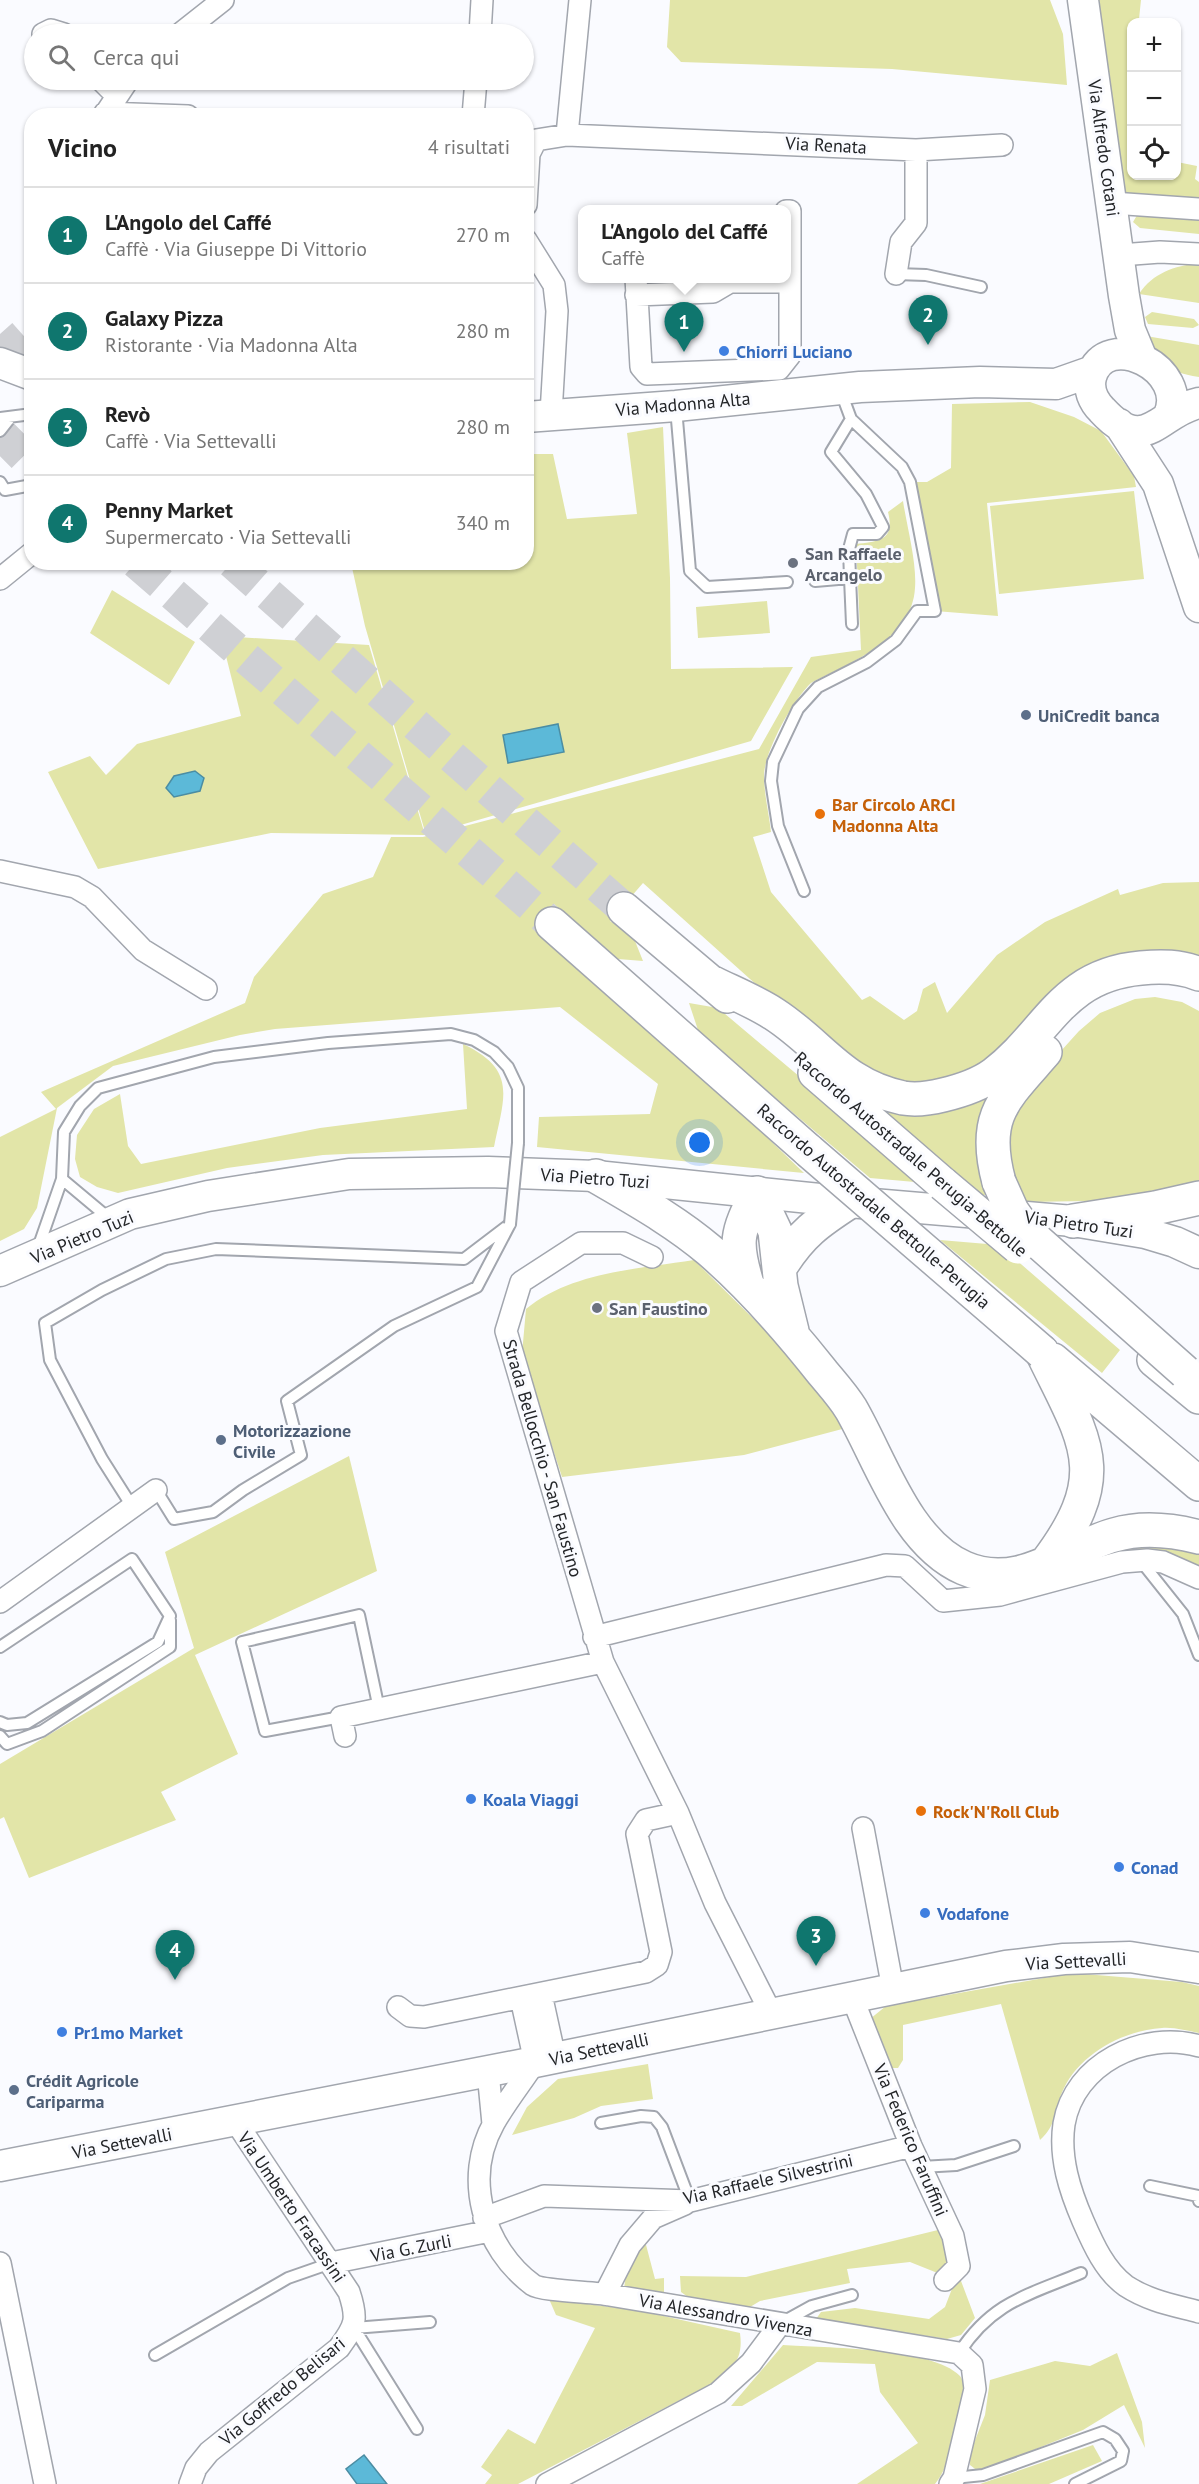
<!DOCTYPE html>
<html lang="it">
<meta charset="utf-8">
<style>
body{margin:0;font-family:"PT Sans",sans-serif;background:#f2f2f2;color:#222}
.controls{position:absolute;right:18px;top:18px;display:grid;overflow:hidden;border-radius:12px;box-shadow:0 2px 4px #0004}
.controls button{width:54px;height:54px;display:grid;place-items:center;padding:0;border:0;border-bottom:2px solid #e0e0e0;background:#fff;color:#222;font:30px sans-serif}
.you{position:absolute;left:700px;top:1143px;width:21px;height:21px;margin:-15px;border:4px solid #fff;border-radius:50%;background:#1a73e8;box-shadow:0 0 0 9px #1a73e833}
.badge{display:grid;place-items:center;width:39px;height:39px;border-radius:50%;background:#0f766e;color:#fff;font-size:20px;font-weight:700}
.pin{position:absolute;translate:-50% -50px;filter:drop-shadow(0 2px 3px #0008)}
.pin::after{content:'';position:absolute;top:32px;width:21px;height:18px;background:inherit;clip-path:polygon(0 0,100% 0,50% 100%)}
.popup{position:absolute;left:578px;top:205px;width:213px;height:78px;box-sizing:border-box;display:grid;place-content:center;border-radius:12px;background:#fff;filter:drop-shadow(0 2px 4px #0005);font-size:20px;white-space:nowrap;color:#767676}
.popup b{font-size:22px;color:#222}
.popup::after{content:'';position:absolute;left:50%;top:100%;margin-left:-12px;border:12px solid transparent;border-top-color:#fff}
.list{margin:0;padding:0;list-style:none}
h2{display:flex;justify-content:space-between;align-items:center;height:78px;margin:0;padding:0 24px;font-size:26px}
h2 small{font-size:20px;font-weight:400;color:#767676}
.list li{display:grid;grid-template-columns:39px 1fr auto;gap:18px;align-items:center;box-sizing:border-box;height:96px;padding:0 24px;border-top:2px solid #e0e0e0}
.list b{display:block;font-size:22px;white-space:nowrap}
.list p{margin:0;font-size:20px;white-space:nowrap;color:#767676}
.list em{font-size:20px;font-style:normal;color:#767676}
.icon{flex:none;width:33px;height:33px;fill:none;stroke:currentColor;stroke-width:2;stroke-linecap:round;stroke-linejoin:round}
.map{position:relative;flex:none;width:1199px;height:2484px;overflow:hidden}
.search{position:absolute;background:#fff;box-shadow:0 2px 4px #0004;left:24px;top:24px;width:510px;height:66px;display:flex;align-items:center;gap:15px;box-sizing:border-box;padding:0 21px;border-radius:33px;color:#767676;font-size:22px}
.panel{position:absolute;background:#fff;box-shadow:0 2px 4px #0004;left:24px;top:108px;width:510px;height:462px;border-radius:24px}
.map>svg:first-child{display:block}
.green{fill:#e2e5a8}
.water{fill:#5cb9d8;stroke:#4b8da3;stroke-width:1.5}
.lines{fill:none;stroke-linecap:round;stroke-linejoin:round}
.highway-tunnel{stroke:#cfd0d4;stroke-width:33;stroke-dasharray:33 16;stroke-linecap:butt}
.lane-casing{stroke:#a2a6ae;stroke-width:14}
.street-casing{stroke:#a2a6ae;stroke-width:24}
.secondary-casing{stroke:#a2a6ae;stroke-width:33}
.highway-casing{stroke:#a2a6ae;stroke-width:36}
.lane{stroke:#fff;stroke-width:10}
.street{stroke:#fff;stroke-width:21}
.secondary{stroke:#fff;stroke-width:30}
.highway{stroke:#fff;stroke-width:33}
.lane-bridge-casing{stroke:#a2a6ae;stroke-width:14;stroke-linecap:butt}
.highway-bridge-casing{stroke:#a2a6ae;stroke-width:36;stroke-linecap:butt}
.lane-bridge{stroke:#fff;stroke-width:10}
.highway-bridge{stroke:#fff;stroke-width:33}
.shop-dot{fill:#3f7fe0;stroke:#fafbff;stroke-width:2}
.worship-dot{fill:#6b7280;stroke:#fafbff;stroke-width:2}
.service-dot{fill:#5c6f8a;stroke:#fafbff;stroke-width:2}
.food-dot{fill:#e8710a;stroke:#fafbff;stroke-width:2}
.labels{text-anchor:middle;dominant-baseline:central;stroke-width:6;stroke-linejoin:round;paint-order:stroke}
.street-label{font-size:18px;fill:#232528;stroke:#fafbff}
.shop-label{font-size:18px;font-weight:bold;fill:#366cbe;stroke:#fafbff;text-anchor:start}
.worship-label{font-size:18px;font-weight:bold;fill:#5b616d;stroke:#fafbff;text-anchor:start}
.service-label{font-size:18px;font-weight:bold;fill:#4e5e75;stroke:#fafbff;text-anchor:start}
.food-label{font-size:18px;font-weight:bold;fill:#c56008;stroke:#fafbff;text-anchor:start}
</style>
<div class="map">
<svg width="1199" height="2484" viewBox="0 0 1199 2484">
<rect width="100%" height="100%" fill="#fafbff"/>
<path class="green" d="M 670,0 L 1050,0 L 1063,34 L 1067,85 L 892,69 L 681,62 L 667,47 Z
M 1099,0 L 1141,0 L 1139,19 L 1144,20 L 1143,22 L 1132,22 L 1132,176 L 1176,176 L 1177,162 L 1197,166 L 1195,179 L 1199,182 L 1199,201 L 1134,196 L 1121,191 Z
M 1139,212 L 1199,218 L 1199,234 L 1140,228 L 1133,222 Z
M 1199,263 L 1199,303 L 1139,294 C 1153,273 1174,266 1199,263 Z
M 1152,312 L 1194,319 L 1199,325 L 1193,328 L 1148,324 L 1145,317 Z
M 1146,336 L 1199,345 L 1199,377 C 1164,371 1163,366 1146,336 Z
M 1030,402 L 1074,417 L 1101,431 L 1134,476 L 1136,487 L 987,503 L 998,616 L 935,611 L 910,482 L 927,482 L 951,468 L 952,404 Z
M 663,427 L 670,578 L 671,669 L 793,667 L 751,741 L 426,835 L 365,626 L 351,563 L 526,562 L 527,454 L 553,454 L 567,519 L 637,514 L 627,433 Z
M 1134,491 L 1144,579 L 999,594 L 990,506 Z
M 903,501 C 907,527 917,563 915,588 C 912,640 851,662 811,683 C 793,700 765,750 764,775 C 764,794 769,814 771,832 L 753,837 L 771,892 L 862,1000 L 870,996 L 904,1020 L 917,1011 L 923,989 L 935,982 L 947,1013 L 997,955 L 1045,922 L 1118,889 L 1120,895 L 1163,883 L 1199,882 L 1199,959 L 1158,951 L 1019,1033 L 974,1072 L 905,1089 L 843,1058 L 750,979 L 643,883 L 610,921 L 633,936 L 643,961 L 618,959 L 554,904 L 535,925 L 719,1091 L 804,1173 L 537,1147 L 539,1117 L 650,1114 L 658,1084 L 560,1007 L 275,1029 L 240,1035 L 113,1066 L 57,1108 L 37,1208 L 24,1229 L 0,1241 L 0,1137 L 56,1109 L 41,1092 L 245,1003 L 254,977 L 323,894 L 373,877 L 391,837 L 423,837 L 759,749 L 811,657 L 861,650 L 856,544 C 880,541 895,540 888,512 Z
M 112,590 L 195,642 L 169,685 L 90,633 Z
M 767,601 L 770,633 L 698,638 L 696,607 Z
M 221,636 L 369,645 L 425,835 L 271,833 L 98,869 L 48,772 L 90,756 L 106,775 L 137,744 L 241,716 Z
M 1154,978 L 1093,995 L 1013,1075 L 989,1195 L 982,1195 L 883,1112 L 882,1109 L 914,1110 L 1080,996 Z
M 1155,997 L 1182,1002 L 1199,1011 L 1199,1189 L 1149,1200 L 1026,1202 L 1006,1159 L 1009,1121 L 1033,1082 L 1079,1031 L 1100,1013 L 1135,999 Z
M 689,1003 L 718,1008 L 926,1183 L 870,1178 L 699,1033 Z
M 463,1044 C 518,1070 504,1097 494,1147 L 323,1155 L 227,1168 L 118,1193 L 97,1187 L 80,1177 L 75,1159 L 77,1135 L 94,1109 L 120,1094 L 128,1146 L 141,1164 L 320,1128 L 467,1109 Z
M 940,1240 L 999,1245 L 1120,1350 L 1102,1373 Z
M 694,1260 L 786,1351 L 846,1428 L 744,1455 L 562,1477 L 522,1354 L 526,1309 C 571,1272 638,1269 694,1260 Z
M 349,1456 L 377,1571 L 195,1655 L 238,1754 L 161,1792 L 176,1820 L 29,1878 L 4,1817 L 0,1819 L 0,1764 L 194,1648 L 165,1552 Z
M 1117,1544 L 1199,1548 L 1199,1569 L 1165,1551 L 1126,1554 Z
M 1072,1973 L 1182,1982 L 1199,1986 L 1199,2033 C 1188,2031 1174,2027 1162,2028 C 1125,2030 1081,2053 1064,2088 C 1054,2108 1058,2124 1040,2140 L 1001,2004 L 903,2025 L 903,2060 L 898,2068 L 891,2068 L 870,2019 L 886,2006 Z
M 648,2064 L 653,2099 L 601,2106 L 574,2118 L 512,2135 L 527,2107 L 558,2079 Z
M 938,2230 L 948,2250 L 949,2262 L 940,2274 L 910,2262 L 847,2269 L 850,2283 L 760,2301 L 750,2307 L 695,2302 L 681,2292 L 680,2276 L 746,2277 Z
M 645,2241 L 655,2279 L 664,2278 L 664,2298 L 624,2290 C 625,2272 634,2255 645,2241 Z
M 958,2273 L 975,2318 L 961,2335 L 947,2339 L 816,2319 L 821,2312 L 855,2308 L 929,2319 L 945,2307 Z
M 549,2299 L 641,2311 L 740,2333 C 744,2363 730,2369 709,2385 L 518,2484 L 485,2484 L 492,2475 L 481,2467 L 508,2429 L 535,2444 L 595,2328 L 556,2315 Z
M 783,2345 C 823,2348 933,2347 960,2376 C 968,2385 959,2409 958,2420 C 954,2441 949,2467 935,2484 L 857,2484 L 918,2443 L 880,2392 L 875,2364 L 817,2362 L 742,2406 L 731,2406 Z
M 1117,2353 L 1142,2422 L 1145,2448 L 1124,2405 L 1083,2430 L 979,2472 L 970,2465 L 970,2453 L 985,2415 L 990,2380 L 1055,2361 L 1090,2366 Z
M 1093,2445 L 1102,2461 L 1049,2484 L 980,2484 Z"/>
<path class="water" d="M 558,724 L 564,752 L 508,763 L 503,735 Z
M 195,771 L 204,778 L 200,791 L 174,797 L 166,788 L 174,776 Z
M 364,2455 L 387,2484 L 357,2484 L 346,2469 Z"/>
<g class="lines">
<path class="highway-tunnel" d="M 0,334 L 32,370
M 0,433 L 32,465
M 136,562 L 552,924
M 232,562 L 624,909"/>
<defs>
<path id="lane" d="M 896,274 L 926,275 L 981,287
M 676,408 L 690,571 L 707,587 L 787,582
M 0,418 L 32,414
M 0,431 L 11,417
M 0,482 L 5,490 L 32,485
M 850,578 L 852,624
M 815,581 L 850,578 L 849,549 L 853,534 L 877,534 L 883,527 L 866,494 L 831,452 L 851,419
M 804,891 L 778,826 L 771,781 L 773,762 L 798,709 L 818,687 L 867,662 L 896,640 L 917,611 L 935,611 L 910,482 L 902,467 L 851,419 L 841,392
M 62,1179 L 111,1220
M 38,1248 L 62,1179 L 64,1132 L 80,1106 L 98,1088 L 214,1057 L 328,1043 L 451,1034 L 474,1040 L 494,1052 L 508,1067 L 518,1088 L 518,1143
M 133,1508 L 102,1459 L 50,1360 L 45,1323 L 102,1290 L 166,1259 L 216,1249 L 464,1259 L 510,1224 L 477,1287 L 394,1326 L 287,1401 L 301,1455 L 243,1490 L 213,1512 L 174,1519 L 156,1490
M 1140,1560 L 1183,1614 L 1199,1655
M 0,1647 L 132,1559 L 170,1616 L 158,1642 L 27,1723 L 7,1725 L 0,1722
M 341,1717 L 265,1731 L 242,1642 L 359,1615 L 379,1709
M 0,1736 L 7,1744 L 42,1731 L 170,1647 L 170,1620
M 601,2123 L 641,2116 L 654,2117 L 662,2127 L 690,2201
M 921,2167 L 956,2165 L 1014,2146
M 1150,2186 L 1198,2196 L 1199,2201
M 783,2322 L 812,2306 L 852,2295
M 959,2353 C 992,2302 1028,2295 1081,2273
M 155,2355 L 288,2278 L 331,2263
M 417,2429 L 354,2328 L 430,2322
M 954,2478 L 983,2475 L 1103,2432 L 1115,2439 L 1123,2451 L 1121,2461 L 1075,2484"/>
<path id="street" d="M 43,34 L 51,30 L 64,34
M 180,34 L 223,0
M 480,34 L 482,0
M 101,80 L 117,96
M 105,113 L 188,116
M 104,116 L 128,80
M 473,116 L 476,80
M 567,135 L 580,0
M 916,150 L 1002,145
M 526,152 L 529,154 L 526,205
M 529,154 L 536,140 L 567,135 L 916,150 L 916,223 L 901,242 L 896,274
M 1112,203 L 1199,209
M 526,240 L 554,285 L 557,311 L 551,414
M 1120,255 L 1160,252 L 1199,254
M 636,278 L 641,367 L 647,374 L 779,369 L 790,355 L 790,211 L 786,211
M 636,295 L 713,292 L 730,282 L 789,282
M 0,579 L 32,553
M 0,871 L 75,887 L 92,897 L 143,950 L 206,989
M 652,1257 L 623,1243 L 581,1243 L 521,1282 L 506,1331 L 603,1662 L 678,1813 L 715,1903 L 771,2013
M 0,1602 L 156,1490
M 594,1637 L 886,1565 L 905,1566 L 943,1601 L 1000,1595 L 1122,1562 L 1147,1560 L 1163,1562 L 1199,1578
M 345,1736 L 341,1717 L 603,1662
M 863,1828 L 893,1989
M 541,1994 L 555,2058
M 852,1997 L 911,2146 L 953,2236 L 959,2266 L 945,2280
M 521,1998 L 535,2062 C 522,2082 506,2102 494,2123 C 463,2178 483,2248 533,2285 C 542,2291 594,2292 609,2295 C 726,2314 843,2334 959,2353 L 972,2365 L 975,2389 L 954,2478 L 950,2484
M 398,2007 L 410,2016 L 424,2017 L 646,1972 L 657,1965 L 661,1952 L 637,1834 L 646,1820 L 678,1813
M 1199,2046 C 1143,2030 1074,2064 1064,2124 C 1059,2158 1070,2191 1083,2221 C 1093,2244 1105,2271 1126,2286 C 1149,2301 1173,2305 1199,2312
M 488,2072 L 493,2124
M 484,2218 L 544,2196 L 690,2201 L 911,2146
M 0,2263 L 45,2484
M 331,2263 L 490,2231
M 605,2294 L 630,2245 L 653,2218 L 685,2204
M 190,2484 L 196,2468 L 209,2452 L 339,2348 C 356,2325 358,2319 349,2292 L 236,2122
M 547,2484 L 718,2393 L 751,2363 L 780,2324"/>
<path id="secondary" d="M 1083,0 L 1124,296 L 1130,330 L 1142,359
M 0,363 L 32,375
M 526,417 L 676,406 L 860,387 L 980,382 L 1056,384 L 1093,371
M 1168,417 C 1192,370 1105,326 1091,377 C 1088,389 1093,401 1102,410 C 1146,458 1159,411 1199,403
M 1119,424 L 1158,484 L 1199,607
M 0,1271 L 130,1214 L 208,1196 L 349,1174 L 488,1172 L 596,1176 L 849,1202 L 1073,1221 L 1145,1233 L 1175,1242 L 1199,1253
M 0,2166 L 535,2062 L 1006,1966 L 1064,1959 L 1130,1957 L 1199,1968"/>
<path id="highway" d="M 624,909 L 727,996
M 552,924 L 809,1151
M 709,981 C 731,992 754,1001 774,1014 C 822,1045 841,1085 903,1098 C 915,1100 931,1098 943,1095 C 960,1091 979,1085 994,1074 C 1048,1033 1061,975 1141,968 C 1161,966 1180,966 1199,974
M 815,1073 L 943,1184
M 596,1176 C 635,1199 675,1221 709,1250 C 752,1287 789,1330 823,1373 C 833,1385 843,1396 851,1409 C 881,1461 906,1543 964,1568 C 1019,1592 1064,1549 1114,1535 C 1141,1527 1172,1530 1199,1537
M 999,1182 C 981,1116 1004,1099 1045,1052
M 757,1193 L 775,1231 L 781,1286 L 792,1331
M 1073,1221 L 1155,1208 L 1199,1198
M 781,1266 C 801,1234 818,1222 849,1202
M 748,1287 C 734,1242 736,1234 757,1193
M 1042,1352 C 1085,1441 1114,1473 1047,1562
M 1053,1360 L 1199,1484
M 1154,1360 L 1199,1397"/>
</defs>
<use href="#lane" class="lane-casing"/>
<use href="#street" class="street-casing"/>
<use href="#secondary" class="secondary-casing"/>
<use href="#highway" class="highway-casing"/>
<use href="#lane" class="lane"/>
<use href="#street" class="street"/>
<use href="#secondary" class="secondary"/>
<use href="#highway" class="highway"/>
<defs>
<path id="lane-bridge" d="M 510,1224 L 518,1143"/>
<path id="highway-bridge" d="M 809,1151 L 1042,1352
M 999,1182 L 1012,1211 L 1026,1231 L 1185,1372
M 943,1184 L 1018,1247"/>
</defs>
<use href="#lane-bridge" class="lane-bridge-casing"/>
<use href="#highway-bridge" class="highway-bridge-casing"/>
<use href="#lane-bridge" class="lane-bridge"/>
<use href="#highway-bridge" class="highway-bridge"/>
</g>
<g class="shop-dot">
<circle cx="724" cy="351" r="6"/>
<circle cx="471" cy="1799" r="6"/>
<circle cx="1119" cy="1867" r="6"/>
<circle cx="925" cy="1913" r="6"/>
<circle cx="62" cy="2032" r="6"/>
</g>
<g class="worship-dot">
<circle cx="793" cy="563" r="6"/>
<circle cx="597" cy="1308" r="6"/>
</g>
<g class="service-dot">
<circle cx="1026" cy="715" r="6"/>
<circle cx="221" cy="1440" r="6"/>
<circle cx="14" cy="2090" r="6"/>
</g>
<g class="food-dot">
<circle cx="820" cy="814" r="6"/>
<circle cx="921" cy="1811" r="6"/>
</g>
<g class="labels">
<g class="street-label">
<text transform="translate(826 145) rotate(3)">Via Renata</text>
<text transform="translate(1104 148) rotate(82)">Via Alfredo Cotani</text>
<text transform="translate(683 404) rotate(-5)">Via Madonna Alta</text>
<text transform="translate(911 1154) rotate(41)">Raccordo Autostradale Perugia-Bettolle</text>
<text transform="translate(595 1178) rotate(4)">Via Pietro Tuzi</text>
<text transform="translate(874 1206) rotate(41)">Raccordo Autostradale Bettolle-Perugia</text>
<text transform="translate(1079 1224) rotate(8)">Via Pietro Tuzi</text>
<text transform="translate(82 1237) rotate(-23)">Via Pietro Tuzi</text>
<text transform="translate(543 1458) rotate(74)">Strada Bellocchio - San Faustino</text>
<text transform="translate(1076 1961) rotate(-3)">Via Settevalli</text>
<text transform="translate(599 2049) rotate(-12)">Via Settevalli</text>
<text transform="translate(911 2140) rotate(67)">Via Federico Faruffini</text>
<text transform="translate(122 2143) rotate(-11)">Via Settevalli</text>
<text transform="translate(768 2179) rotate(-13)">Via Raffaele Silvestrini</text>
<text transform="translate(292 2207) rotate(56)">Via Umberto Fracassini</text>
<text transform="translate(411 2248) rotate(-11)">Via G. Zurli</text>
<text transform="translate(726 2315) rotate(10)">Via Alessandro Vivenza</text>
<text transform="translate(282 2391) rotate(-40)">Via Goffredo Belisari</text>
</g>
<g class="shop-label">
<text x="736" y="351">Chiorri Luciano</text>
<text x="483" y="1799">Koala Viaggi</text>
<text x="1131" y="1867">Conad</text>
<text x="937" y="1913">Vodafone</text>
<text x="74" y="2032">Pr1mo Market</text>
</g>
<g class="worship-label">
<text x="805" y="553">San Raffaele<tspan x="805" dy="21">Arcangelo</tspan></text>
<text x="609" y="1308">San Faustino</text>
</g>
<g class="service-label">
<text x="1038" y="715">UniCredit banca</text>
<text x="233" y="1430">Motorizzazione<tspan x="233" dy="21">Civile</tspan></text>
<text x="26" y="2080">Crédit Agricole<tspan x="26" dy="21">Cariparma</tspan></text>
</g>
<g class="food-label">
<text x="832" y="804">Bar Circolo ARCI<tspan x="832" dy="21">Madonna Alta</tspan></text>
<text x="933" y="1811">Rock'N'Roll Club</text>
</g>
</g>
</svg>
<div class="controls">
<button>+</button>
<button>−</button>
<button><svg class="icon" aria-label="locate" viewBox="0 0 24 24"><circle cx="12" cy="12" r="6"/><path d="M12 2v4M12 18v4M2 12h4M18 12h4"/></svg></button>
</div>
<div class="you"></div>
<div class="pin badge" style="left:684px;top:352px">1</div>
<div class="popup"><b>L'Angolo del Caffé</b>Caffè</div>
<div class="pin badge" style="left:928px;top:345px">2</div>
<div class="pin badge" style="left:816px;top:1966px">3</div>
<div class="pin badge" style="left:175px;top:1980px">4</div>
<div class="search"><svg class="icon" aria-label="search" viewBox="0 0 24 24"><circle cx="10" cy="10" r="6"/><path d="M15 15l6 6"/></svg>Cerca qui</div>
<section class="panel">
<h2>Vicino<small>4 risultati</small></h2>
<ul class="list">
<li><span class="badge">1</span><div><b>L'Angolo del Caffé</b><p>Caffè · Via Giuseppe Di Vittorio</p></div><em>270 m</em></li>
<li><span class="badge">2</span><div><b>Galaxy Pizza</b><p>Ristorante · Via Madonna Alta</p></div><em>280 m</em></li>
<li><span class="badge">3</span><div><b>Revò</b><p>Caffè · Via Settevalli</p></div><em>280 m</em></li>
<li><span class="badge">4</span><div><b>Penny Market</b><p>Supermercato · Via Settevalli</p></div><em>340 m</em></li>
</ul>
</section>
</div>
